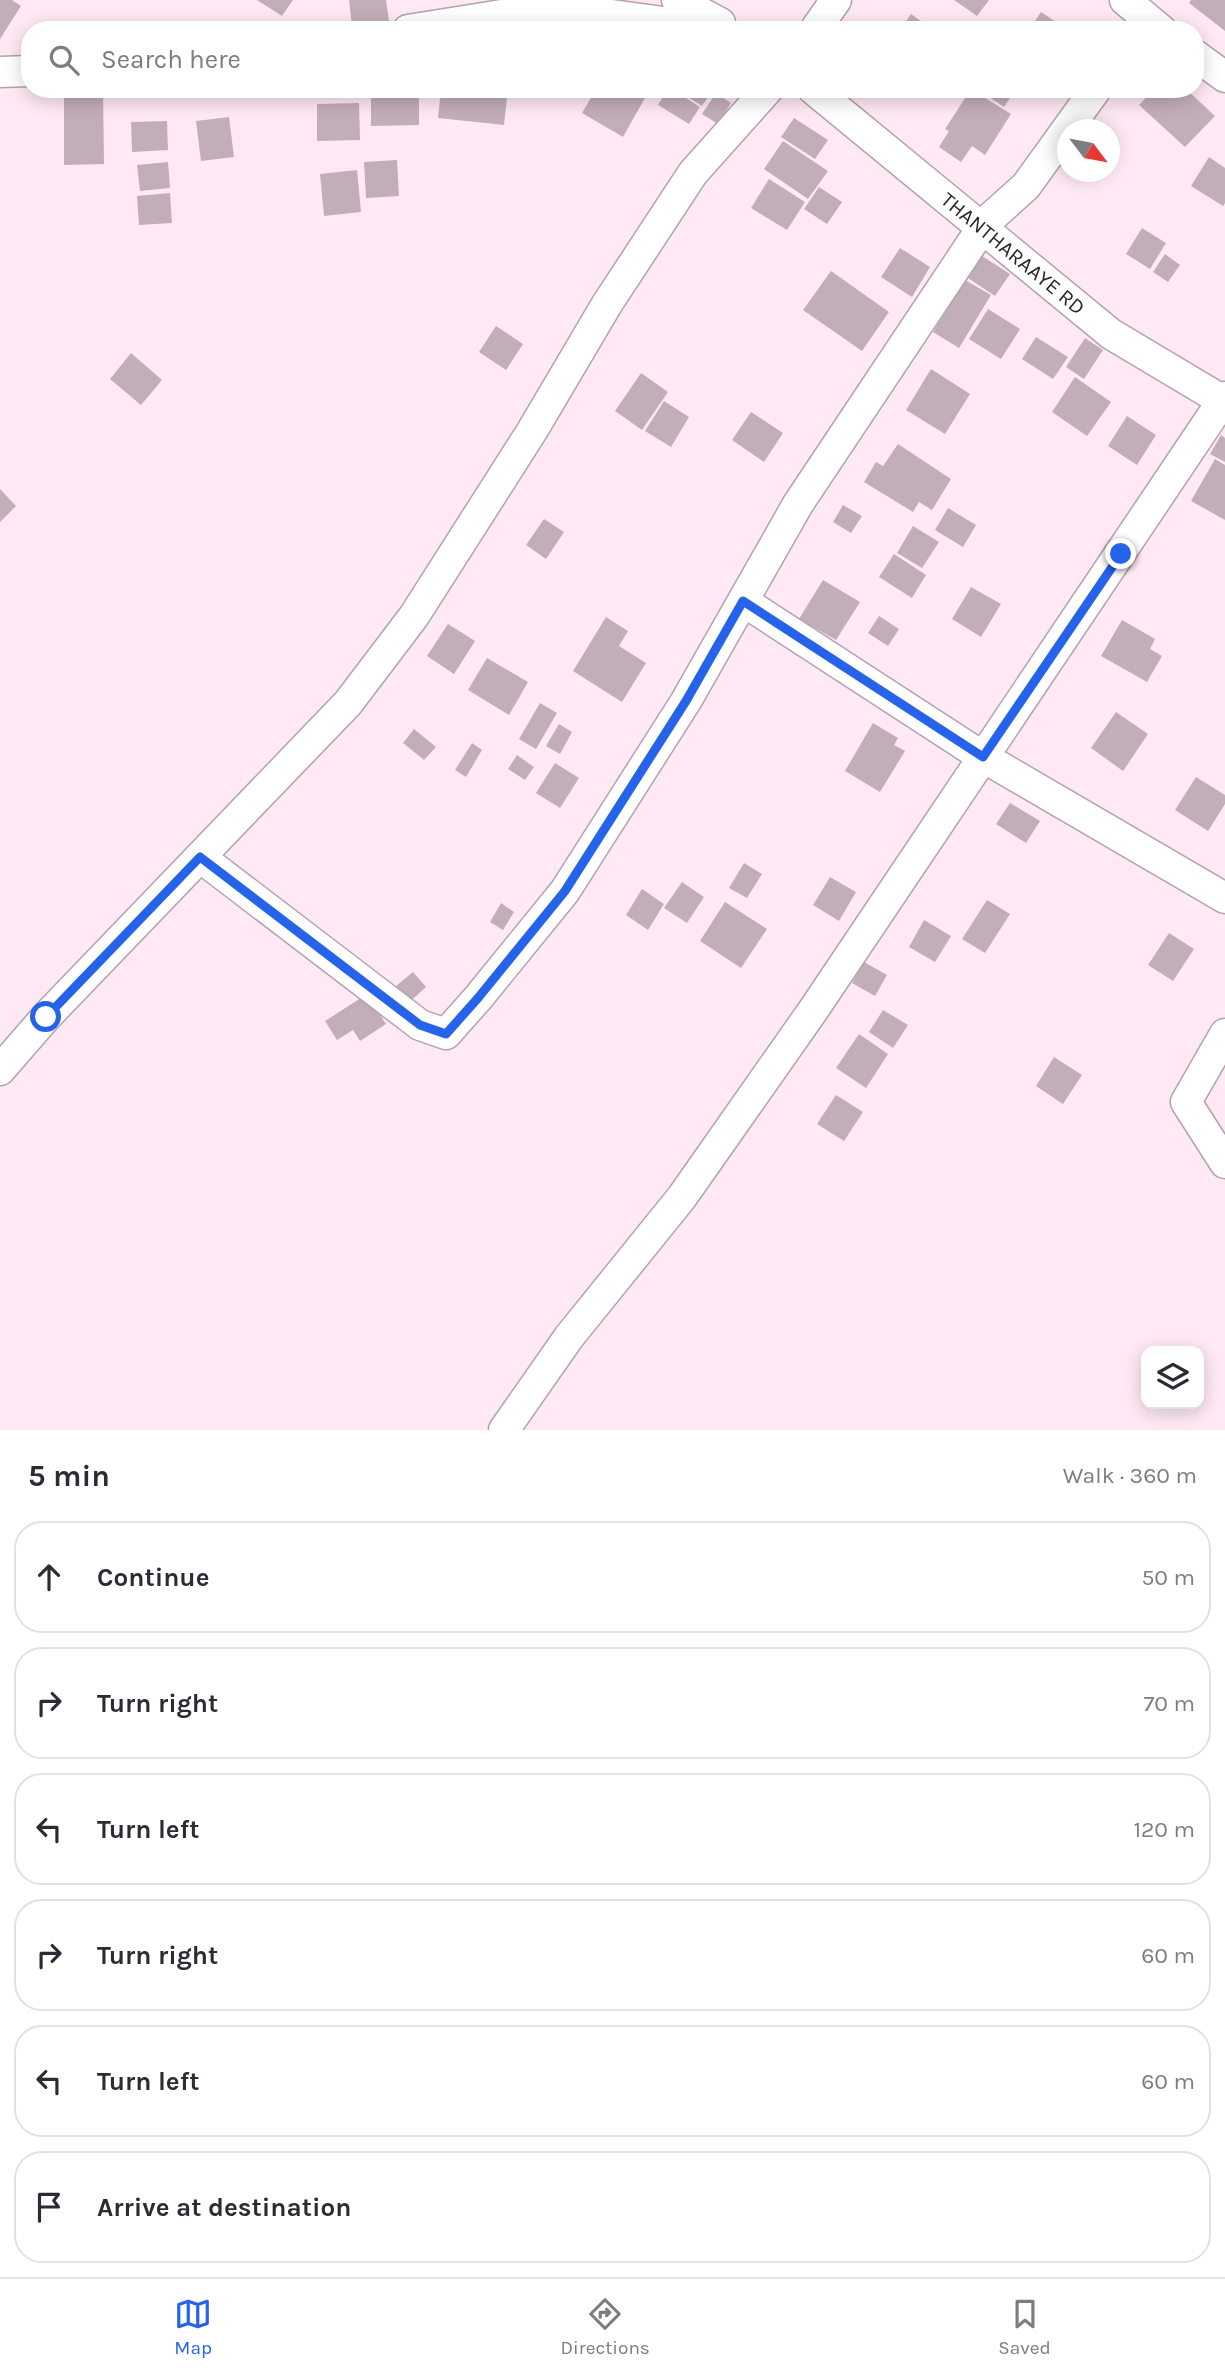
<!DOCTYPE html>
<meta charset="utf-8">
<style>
body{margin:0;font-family:Karla,sans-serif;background:#f2f2f3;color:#2b2b33}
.controls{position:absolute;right:21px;bottom:21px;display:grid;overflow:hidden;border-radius:14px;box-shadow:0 4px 18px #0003}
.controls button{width:63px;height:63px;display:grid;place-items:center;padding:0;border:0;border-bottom:2px solid #e1e1e2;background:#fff;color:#2b2b33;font:35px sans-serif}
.compass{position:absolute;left:1057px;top:119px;width:63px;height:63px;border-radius:50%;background:#fff;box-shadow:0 4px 18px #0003;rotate:122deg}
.stop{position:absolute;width:21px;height:21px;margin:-16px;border:5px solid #2563eb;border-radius:50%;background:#fff}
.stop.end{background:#2563eb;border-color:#fff;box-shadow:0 2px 7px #0008}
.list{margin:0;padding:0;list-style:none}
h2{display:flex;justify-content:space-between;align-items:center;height:91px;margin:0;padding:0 28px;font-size:30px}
h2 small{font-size:23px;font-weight:400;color:#7c7c81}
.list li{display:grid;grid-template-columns:46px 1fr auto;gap:21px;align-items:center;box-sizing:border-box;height:112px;margin:0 14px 14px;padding:0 14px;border:2px solid #e1e1e2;border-radius:28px}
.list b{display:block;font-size:26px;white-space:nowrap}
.list em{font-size:23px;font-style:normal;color:#7c7c81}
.icon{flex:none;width:38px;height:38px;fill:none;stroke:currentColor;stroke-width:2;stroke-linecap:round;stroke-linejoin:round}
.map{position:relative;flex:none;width:1225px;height:1430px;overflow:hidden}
.search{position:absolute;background:#fff;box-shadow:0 4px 18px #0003;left:21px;right:21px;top:21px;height:77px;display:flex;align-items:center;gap:18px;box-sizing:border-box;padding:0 24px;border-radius:28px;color:#7c7c81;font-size:26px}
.sheet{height:847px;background:#fff}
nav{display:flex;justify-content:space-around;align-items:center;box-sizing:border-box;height:98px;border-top:2px solid #e1e1e2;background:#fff;font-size:19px;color:#7c7c81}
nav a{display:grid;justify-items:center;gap:4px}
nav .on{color:#2563eb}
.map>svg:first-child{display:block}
.building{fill:#c2aeb9}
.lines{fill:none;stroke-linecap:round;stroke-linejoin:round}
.street-casing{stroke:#b5a1ab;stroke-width:33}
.street{stroke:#fff;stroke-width:30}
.route{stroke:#2563eb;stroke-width:9}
.labels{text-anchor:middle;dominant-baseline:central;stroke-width:5;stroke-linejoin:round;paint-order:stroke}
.street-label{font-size:21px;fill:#292226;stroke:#fff}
</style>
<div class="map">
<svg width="1225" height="1430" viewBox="0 0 1225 1430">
<rect width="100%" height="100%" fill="#ffe9f4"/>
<path class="building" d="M 0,0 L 12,0 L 21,6 L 0,39 Z
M 257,0 L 293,0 L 282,16 Z
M 349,0 L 386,0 L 389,21 L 352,27 Z
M 954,0 L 989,0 L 977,16 Z
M 1191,0 L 1225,0 L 1225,31 L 1189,3 Z
M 1041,12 L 1068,30 L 1029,30 Z
M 911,14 L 933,30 L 905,30 L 902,27 Z
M 64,89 L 103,89 L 104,164 L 64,165 Z
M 371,89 L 419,89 L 419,125 L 371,126 Z
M 441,89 L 508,89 L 504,125 L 438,118 Z
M 596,89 L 650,89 L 623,137 L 582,113 Z
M 667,89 L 672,89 L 700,107 L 689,124 L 658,105 Z
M 676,89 L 713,89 L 702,106 Z
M 971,89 L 1011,114 L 985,155 L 972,146 L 961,162 L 939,147 L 949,131 L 945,129 Z
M 977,89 L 1016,89 L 1004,107 Z
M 1154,89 L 1186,89 L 1215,116 L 1185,147 L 1139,105 Z
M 716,93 L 731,103 L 718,124 L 702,114 Z
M 359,103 L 360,140 L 317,141 L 317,104 Z
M 229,117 L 234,157 L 201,161 L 196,121 Z
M 794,118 L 828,140 L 815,159 L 781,137 Z
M 167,121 L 168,150 L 132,152 L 131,122 Z
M 783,141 L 828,171 L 808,199 L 764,169 Z
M 1209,157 L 1225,168 L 1225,203 L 1223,206 L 1191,186 Z
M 397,160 L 399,196 L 366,198 L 364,162 Z
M 168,162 L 170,188 L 140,191 L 137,165 Z
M 357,170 L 361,212 L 324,216 L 320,174 Z
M 769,179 L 805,202 L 787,230 L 751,208 Z
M 819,187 L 842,202 L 827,224 L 804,209 Z
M 170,193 L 172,223 L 139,225 L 137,196 Z
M 1142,228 L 1166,243 L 1150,269 L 1126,254 Z
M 900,248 L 930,267 L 912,297 L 881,277 Z
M 979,254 L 1010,274 L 995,296 L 965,276 Z
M 1165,254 L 1180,265 L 1168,282 L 1153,272 Z
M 831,271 L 889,312 L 862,351 L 803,310 Z
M 965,280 L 991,295 L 959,348 L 933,332 Z
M 988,309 L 1020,329 L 1001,359 L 969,339 Z
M 496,326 L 523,344 L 506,370 L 479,352 Z
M 1036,337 L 1068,357 L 1053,379 L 1022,359 Z
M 1085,338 L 1103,350 L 1084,379 L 1066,367 Z
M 131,353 L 162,380 L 141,405 L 110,379 Z
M 931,369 L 970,394 L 945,434 L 906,410 Z
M 641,373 L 668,392 L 642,430 L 615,411 Z
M 1075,377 L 1111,402 L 1087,436 L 1052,412 Z
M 664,401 L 689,417 L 671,447 L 645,431 Z
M 751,412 L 783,433 L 764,462 L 732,440 Z
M 1127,416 L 1156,435 L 1137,465 L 1108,446 Z
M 1221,435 L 1225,438 L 1225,462 L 1210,454 Z
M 898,444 L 951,479 L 932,510 L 919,502 L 913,512 L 864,482 L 876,462 L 883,466 Z
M 1215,459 L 1225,465 L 1225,520 L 1191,501 Z
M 0,489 L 16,506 L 0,522 Z
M 843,505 L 862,516 L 851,533 L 833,522 Z
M 948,508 L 976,525 L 963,547 L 935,530 Z
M 544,519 L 564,532 L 546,559 L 526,545 Z
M 913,526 L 939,542 L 922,568 L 897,553 Z
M 894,554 L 926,575 L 912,598 L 879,577 Z
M 823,580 L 860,602 L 836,640 L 799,619 Z
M 971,587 L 1001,604 L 981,637 L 952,619 Z
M 879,616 L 899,629 L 888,646 L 868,633 Z
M 606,617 L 628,631 L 619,646 L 646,663 L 622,702 L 573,671 Z
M 1122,620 L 1155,639 L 1150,649 L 1162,656 L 1147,682 L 1101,656 Z
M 448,624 L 475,641 L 454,674 L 427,656 Z
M 487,658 L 528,682 L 509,715 L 468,690 Z
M 540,703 L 557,713 L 536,749 L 519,739 Z
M 1116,712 L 1148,734 L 1123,771 L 1091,748 Z
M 873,723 L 898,738 L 894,745 L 905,751 L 880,792 L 845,771 Z
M 559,724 L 572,732 L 560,754 L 546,746 Z
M 414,729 L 436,747 L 424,760 L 403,743 Z
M 472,743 L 482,750 L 466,777 L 455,770 Z
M 517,755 L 534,767 L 525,780 L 508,769 Z
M 555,763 L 579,778 L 560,808 L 536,793 Z
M 1196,777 L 1225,795 L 1225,804 L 1208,831 L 1175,810 Z
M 1010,803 L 1040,821 L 1026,843 L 996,824 Z
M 744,863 L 762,874 L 747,898 L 729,888 Z
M 830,877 L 856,892 L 839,921 L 813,905 Z
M 682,882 L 704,897 L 687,923 L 664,908 Z
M 642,889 L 664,904 L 648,930 L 626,915 Z
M 987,900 L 1010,914 L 985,953 L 962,939 Z
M 725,902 L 767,929 L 741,968 L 700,941 Z
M 501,903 L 514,912 L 503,930 L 490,922 Z
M 924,920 L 951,936 L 935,962 L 909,947 Z
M 1169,933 L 1194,949 L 1173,981 L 1148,965 Z
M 864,962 L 887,975 L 875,996 L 852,983 Z
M 413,972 L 426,987 L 404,1007 L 390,991 Z
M 367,994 L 386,1024 L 360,1041 L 353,1030 L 337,1040 L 325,1021 Z
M 883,1010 L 908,1025 L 893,1048 L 869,1032 Z
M 859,1034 L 888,1054 L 866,1088 L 836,1068 Z
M 1054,1057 L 1082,1075 L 1063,1104 L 1036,1086 Z
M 836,1095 L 863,1112 L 844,1141 L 817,1124 Z"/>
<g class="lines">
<defs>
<g id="street">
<path d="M 677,0 L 720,23"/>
<path d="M 1125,0 L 1161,30"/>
<path d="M 408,30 L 552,7 L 722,30"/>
<path d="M 815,30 L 836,0"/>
<path d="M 1195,55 L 1225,77"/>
<path d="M 0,72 L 30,71"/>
<path id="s1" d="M 813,89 L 1111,334 L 1225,402"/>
<path d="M 743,601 L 983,757 L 1225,898"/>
<path d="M 200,857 L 420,1025 L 446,1034 L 478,998 L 565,891 L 686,701 L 798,504 L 986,222 L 1026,186 L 1096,89"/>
<path d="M 1225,1034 L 1186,1102 L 1225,1163"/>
<path d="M 0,1070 L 46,1017 L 348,703 L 414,616 L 532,431 L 607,304 L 693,173 L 768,89"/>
<path d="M 504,1430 L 569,1337 L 682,1197 L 814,1009 L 1225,397"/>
</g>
</defs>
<use href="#street" class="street-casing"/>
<use href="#street" class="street"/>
</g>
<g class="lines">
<path class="route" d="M 46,1017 L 200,857 L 420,1025 L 446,1034 L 478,998 L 565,891 L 686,701 L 743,601 L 983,757 L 1121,554"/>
</g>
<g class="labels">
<g class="street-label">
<text stroke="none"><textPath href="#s1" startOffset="259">THANTHARAAYE RD</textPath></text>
</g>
</g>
</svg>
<div class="controls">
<button><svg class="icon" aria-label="layers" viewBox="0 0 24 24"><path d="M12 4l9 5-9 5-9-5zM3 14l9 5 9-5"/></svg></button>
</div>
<svg class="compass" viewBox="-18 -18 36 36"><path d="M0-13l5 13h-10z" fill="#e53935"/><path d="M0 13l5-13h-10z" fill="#7c7c81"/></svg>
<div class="stop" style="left:46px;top:1017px"></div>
<div class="stop end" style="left:1121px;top:554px"></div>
<div class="search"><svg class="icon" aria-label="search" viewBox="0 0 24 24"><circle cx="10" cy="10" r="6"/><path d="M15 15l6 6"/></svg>Search here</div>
</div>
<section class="sheet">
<h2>5 min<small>Walk · 360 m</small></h2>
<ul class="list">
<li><svg class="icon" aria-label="ahead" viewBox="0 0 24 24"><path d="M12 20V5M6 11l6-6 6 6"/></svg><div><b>Continue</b></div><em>50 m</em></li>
<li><svg class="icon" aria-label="right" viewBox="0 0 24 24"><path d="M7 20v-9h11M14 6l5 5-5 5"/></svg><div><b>Turn right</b></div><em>70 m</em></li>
<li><svg class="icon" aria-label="left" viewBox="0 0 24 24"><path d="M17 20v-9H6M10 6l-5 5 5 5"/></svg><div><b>Turn left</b></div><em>120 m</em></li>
<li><svg class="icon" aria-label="right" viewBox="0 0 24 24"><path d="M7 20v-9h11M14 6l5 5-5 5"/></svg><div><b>Turn right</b></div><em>60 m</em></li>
<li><svg class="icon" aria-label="left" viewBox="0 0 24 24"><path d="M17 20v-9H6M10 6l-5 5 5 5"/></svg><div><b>Turn left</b></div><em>60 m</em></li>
<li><svg class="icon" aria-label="arrive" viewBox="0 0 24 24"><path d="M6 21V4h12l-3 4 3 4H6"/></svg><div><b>Arrive at destination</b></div></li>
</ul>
</section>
<nav>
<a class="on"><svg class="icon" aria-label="map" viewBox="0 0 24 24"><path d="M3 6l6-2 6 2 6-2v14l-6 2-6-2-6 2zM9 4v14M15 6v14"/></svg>Map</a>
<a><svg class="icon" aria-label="directions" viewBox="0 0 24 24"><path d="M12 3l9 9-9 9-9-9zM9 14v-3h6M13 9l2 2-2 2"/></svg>Directions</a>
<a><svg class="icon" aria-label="saved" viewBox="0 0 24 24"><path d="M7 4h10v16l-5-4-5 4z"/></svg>Saved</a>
</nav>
